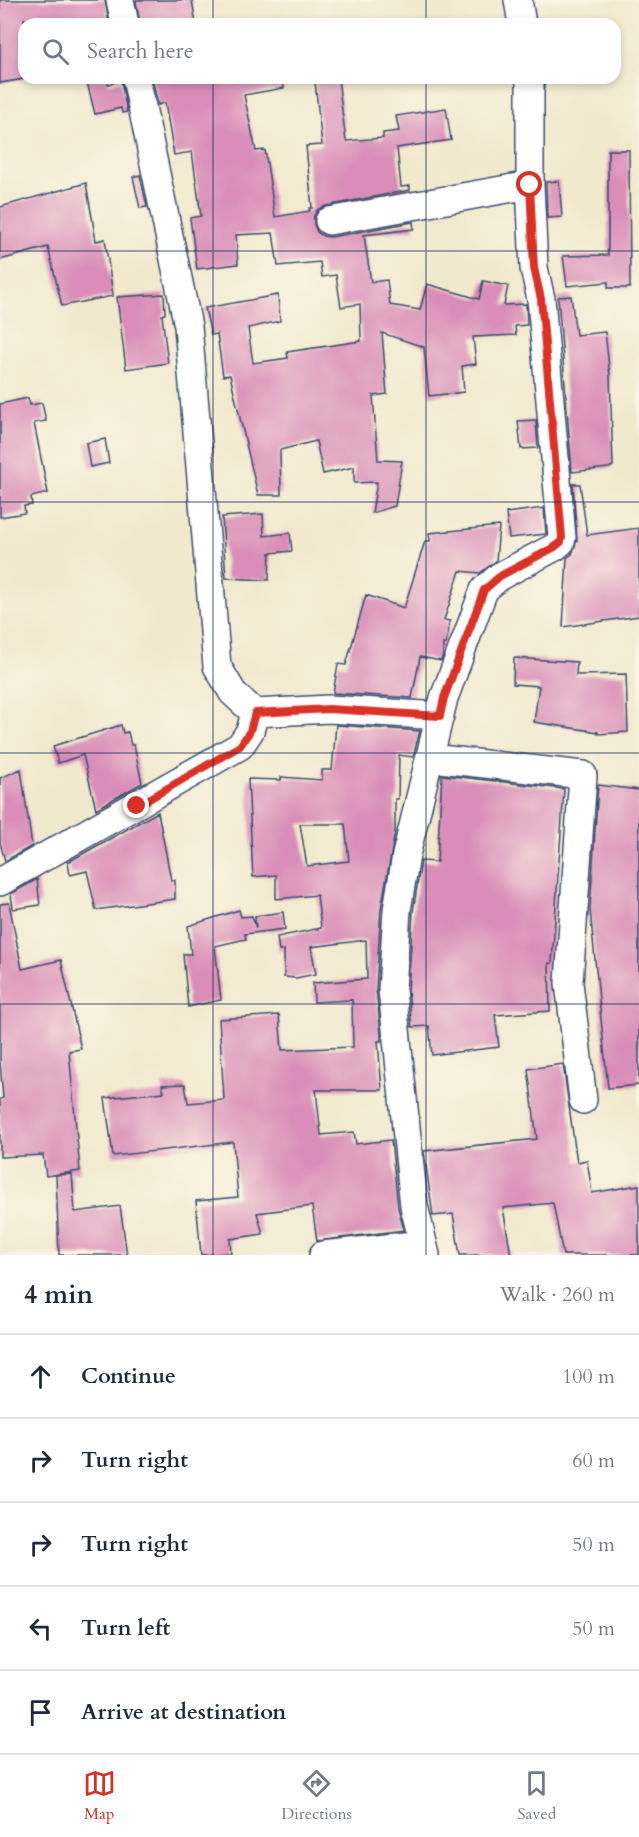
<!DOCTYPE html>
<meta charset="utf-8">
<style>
body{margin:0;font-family:Cardo,serif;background:#f6f6f7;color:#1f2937}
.stop{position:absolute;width:18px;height:18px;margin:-14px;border:4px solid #d93025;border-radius:50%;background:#fff}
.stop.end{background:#d93025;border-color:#fff;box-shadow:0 2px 6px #0008}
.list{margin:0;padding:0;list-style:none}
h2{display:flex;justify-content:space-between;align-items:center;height:78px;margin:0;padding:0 24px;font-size:26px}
h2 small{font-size:20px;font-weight:400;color:#747a83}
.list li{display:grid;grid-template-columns:39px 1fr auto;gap:18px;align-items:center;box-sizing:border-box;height:84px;padding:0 24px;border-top:2px solid #e0e1e3}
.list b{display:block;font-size:22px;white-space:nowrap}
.list em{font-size:20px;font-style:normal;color:#747a83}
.icon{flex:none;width:33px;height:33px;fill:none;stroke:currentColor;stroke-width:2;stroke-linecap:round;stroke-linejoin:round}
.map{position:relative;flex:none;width:639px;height:1255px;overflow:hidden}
.search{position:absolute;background:#fff;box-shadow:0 3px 9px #0003;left:18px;right:18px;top:18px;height:66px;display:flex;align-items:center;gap:15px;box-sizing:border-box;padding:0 21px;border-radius:18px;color:#747a83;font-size:22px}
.sheet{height:498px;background:#fff}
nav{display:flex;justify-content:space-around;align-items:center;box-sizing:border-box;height:84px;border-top:2px solid #e0e1e3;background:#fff;font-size:16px;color:#747a83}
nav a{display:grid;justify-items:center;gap:3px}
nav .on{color:#d93025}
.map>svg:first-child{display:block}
.building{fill:#d98db8;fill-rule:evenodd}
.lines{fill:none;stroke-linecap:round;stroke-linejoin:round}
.street-casing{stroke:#3b4b6f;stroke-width:30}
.street{stroke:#fff;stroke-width:27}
.route{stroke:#d93025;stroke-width:8}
.grid{fill:none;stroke:#1b2f5e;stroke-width:1.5;stroke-opacity:0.55}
</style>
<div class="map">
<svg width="639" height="1255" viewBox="0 0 639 1255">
<rect width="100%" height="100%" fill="#fcf5e5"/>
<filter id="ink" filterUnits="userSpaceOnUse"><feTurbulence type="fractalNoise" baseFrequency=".0167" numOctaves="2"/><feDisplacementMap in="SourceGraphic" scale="12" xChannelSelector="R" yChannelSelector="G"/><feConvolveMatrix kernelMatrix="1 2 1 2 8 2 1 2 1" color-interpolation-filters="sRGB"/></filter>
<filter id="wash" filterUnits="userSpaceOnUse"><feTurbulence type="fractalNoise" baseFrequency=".008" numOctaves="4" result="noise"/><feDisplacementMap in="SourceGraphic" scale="24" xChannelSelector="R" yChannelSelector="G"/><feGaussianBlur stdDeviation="1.35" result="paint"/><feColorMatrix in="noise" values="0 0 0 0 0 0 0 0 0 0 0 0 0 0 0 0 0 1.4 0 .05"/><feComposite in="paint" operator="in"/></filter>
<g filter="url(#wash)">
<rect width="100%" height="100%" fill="#f1e9ce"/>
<g id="blocks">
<path class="building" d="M 0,0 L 105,0 L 109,24 L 34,24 L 24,19 L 24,79 L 0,83 Z
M 136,0 L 192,0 L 196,24 L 140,24 Z
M 86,78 L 106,78 L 108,84 L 121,81 L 127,112 L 122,113 L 121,108 L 95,114 Z
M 152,78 L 283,78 L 284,88 L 244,95 L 256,151 L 265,150 L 275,217 L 310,211 L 309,208 L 312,208 L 306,146 L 322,145 L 315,82 L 338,79 L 346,141 L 383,138 L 383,133 L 399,131 L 396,116 L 446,108 L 451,140 L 397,148 L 401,187 L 410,186 L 410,190 L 326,206 L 318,209 L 314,216 L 314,224 L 317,232 L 323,236 L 331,237 L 413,222 L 414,229 L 364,235 L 371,282 L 387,280 L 390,305 L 420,310 L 427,284 L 479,299 L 483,281 L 508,286 L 504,305 L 526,304 L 527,325 L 515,326 L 516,335 L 473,337 L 476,364 L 462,366 L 464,392 L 429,396 L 424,347 L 382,333 L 387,394 L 373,396 L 378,460 L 402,461 L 395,506 L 372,513 L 377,482 L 354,483 L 354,467 L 323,474 L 316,441 L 280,450 L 281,495 L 258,495 L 230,375 L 223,376 L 217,334 L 211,335 L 205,308 L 278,295 L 280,321 L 248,328 L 253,363 L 288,358 L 287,352 L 361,341 L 360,304 L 341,307 L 336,275 L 322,277 L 320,262 L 278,266 L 273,233 L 236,235 L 238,264 L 197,269 L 190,218 L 201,216 L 192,152 L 174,155 L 165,103 L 158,105 Z
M 608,150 L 629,150 L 630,288 L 608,288 L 608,282 L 567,286 L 563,256 L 608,255 Z
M 140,175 L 147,207 L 140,208 L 133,177 Z
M 559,181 L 562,217 L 547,218 L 546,182 Z
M 86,183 L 96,241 L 105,239 L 113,296 L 62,306 L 48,247 L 0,260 L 0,207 Z
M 164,294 L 165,314 L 162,315 L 168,363 L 126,369 L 117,297 Z
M 571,296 L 576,335 L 605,332 L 610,376 L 613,466 L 609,468 L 572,472 L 558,297 Z
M 28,398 L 30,405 L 42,403 L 46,421 L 34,423 L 48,493 L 31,497 L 32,505 L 24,506 L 25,513 L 0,517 L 0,404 Z
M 536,420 L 538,448 L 521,449 L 518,421 Z
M 105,439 L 109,463 L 90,467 L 86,443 Z
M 573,484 L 580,484 L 587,535 L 639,528 L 639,616 L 563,627 L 567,558 L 572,554 L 577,540 Z
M 544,508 L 546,534 L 509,538 L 506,513 Z
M 263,514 L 264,536 L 290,533 L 292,551 L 270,553 L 269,580 L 226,578 L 222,517 Z
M 499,526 L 496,561 L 480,573 L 460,571 L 444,620 L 450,621 L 446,644 L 443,644 L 443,655 L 441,661 L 420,657 L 412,698 L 333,693 L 338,664 L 346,665 L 366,595 L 404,608 L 425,541 L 430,541 L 429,533 Z
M 514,658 L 577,662 L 576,675 L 626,674 L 628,732 L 598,734 L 598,732 L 534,722 L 539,686 L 513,684 Z
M 121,725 L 123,733 L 128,732 L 131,745 L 134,745 L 142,783 L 96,809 L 83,755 L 58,763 L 53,746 Z
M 336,725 L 420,731 L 413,757 L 399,755 L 398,799 L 395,799 L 395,832 L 381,909 L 376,989 L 381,1033 L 381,1041 L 378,1041 L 382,1090 L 316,1090 L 321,1135 L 354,1132 L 356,1144 L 391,1140 L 398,1208 L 404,1230 L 317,1241 L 312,1206 L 257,1213 L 263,1234 L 230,1239 L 231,1253 L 201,1255 L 196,1201 L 238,1197 L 233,1142 L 113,1156 L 105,1098 L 164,1092 L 162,1085 L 185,1084 L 188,1103 L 224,1100 L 219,1019 L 279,1015 L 282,1050 L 353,1047 L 352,1000 L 314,1002 L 313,983 L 367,979 L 366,940 L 311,947 L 316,974 L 296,978 L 284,977 L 284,950 L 279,951 L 277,937 L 321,928 L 317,895 L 276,899 L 276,875 L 253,877 L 248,779 L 281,780 L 281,777 L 322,780 L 322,770 L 332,770 ZM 300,824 L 345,824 L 349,861 L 307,866 Z
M 21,769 L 32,846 L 5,861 L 0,843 L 0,778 Z
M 442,775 L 564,789 L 552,963 L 549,963 L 550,1011 L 495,1015 L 499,1047 L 432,1055 L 429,1026 L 412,1027 L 408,990 L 413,912 L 421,861 L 437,862 Z
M 598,785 L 639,790 L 639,1085 L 608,1088 L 590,910 Z
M 158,812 L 171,880 L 175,880 L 175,899 L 96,910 L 87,871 L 70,875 L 68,862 Z
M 37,879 L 40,905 L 13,909 L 11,894 Z
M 9,903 L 22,969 L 61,960 L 81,1049 L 69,1051 L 80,1171 L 46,1176 L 43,1155 L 0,1157 L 0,1099 L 3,1098 L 0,1062 L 0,904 Z
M 239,910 L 241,917 L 252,916 L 256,928 L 255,916 L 283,912 L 285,929 L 245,934 L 246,939 L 215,946 L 221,1000 L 188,1007 L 183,954 L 191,954 L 188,926 Z
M 563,1064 L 577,1162 L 587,1160 L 592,1193 L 639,1185 L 639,1255 L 563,1255 L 553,1203 L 503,1208 L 511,1255 L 460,1255 L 453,1214 L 433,1216 L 424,1151 L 537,1139 L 528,1069 Z
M 72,1174 L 75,1212 L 120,1206 L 127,1255 L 59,1255 L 56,1175 Z"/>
</g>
</g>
<g filter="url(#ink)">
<use href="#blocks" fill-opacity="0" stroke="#3b4b6f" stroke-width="1.5"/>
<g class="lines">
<defs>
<path id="street" d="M 120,0 L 125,24
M 518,0 L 522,24
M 136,78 L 188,326 L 217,666 L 233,693 L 255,713 L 329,709 L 440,716
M 329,221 L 530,185 L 530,78
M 431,758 L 583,775 L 569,983 L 583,1100
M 0,882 L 240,746 L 250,731 L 255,713
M 323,1255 L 423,1244
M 426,1255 L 414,1206 L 392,990 L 397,910 L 406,855 L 444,698 L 484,590 L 500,576 L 555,547 L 561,542 L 562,537 L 541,299 L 534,268 L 530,185"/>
</defs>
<use href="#street" class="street-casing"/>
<use href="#street" class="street"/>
</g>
</g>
<g class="lines" filter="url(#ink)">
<path class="route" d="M 137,806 L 240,746 L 250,731 L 255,713 L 329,709 L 440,716 L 444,698 L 484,590 L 500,576 L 555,547 L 561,542 L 562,537 L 541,299 L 534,268 L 530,185"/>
</g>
<path class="grid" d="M 213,0 L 213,24M 426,0 L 426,24M 213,78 L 213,1255M 426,78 L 426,1255M 0,251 L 639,251M 0,502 L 639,502M 0,753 L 639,753M 0,1004 L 639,1004"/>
</svg>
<div class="stop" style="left:530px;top:185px"></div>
<div class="stop end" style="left:137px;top:806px"></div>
<div class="search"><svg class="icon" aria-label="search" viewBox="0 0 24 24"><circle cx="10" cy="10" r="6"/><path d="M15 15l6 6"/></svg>Search here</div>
</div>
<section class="sheet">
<h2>4 min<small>Walk · 260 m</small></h2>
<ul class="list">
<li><svg class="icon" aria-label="ahead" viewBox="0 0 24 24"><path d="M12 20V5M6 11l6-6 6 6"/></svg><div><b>Continue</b></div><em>100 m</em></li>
<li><svg class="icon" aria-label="right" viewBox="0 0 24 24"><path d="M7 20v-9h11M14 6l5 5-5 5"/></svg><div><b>Turn right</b></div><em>60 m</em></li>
<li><svg class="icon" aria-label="right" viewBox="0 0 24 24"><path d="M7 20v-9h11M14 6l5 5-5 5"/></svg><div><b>Turn right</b></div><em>50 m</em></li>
<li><svg class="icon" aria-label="left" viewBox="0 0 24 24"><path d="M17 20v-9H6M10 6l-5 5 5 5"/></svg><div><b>Turn left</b></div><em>50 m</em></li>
<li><svg class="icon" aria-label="arrive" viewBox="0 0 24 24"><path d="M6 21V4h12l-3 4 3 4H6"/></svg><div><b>Arrive at destination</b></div></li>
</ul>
</section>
<nav>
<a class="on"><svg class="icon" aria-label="map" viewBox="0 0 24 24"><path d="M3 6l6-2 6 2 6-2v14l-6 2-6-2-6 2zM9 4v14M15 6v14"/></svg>Map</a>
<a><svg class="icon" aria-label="directions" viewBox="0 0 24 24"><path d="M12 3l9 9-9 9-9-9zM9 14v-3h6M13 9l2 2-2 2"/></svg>Directions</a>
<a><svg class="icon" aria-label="saved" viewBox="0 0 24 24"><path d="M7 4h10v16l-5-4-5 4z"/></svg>Saved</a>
</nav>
